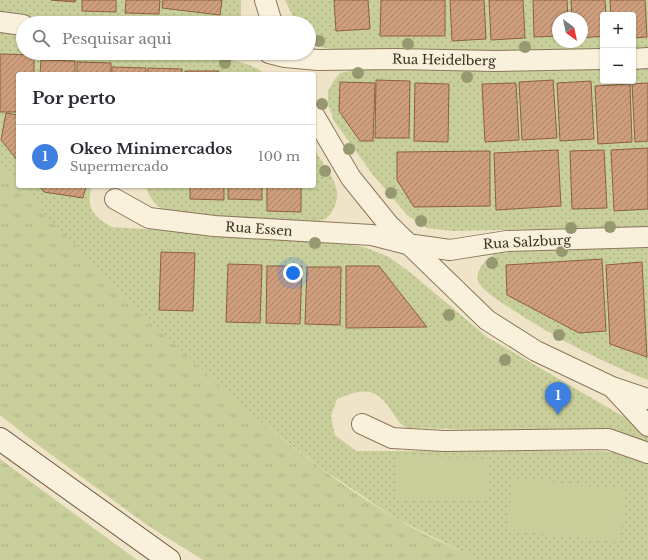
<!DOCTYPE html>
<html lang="pt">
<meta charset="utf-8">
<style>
body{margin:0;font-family:"Libre Baskerville",serif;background:#f2f2f3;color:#2b2b33}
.controls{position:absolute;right:12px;top:12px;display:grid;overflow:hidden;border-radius:4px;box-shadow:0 1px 3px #0004}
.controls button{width:36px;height:36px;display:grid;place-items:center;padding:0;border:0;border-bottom:1px solid #e1e1e2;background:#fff;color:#2b2b33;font:20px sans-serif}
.compass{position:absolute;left:552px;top:12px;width:36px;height:36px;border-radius:50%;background:#fff;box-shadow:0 1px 3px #0004;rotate:147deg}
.you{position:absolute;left:293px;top:273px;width:14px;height:14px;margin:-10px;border:3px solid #fff;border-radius:50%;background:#1a73e8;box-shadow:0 0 0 6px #1a73e833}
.badge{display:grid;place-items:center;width:26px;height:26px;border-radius:50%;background:#0b8043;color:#fff;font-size:13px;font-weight:700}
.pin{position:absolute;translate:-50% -33px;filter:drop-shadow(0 1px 2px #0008)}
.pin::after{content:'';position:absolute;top:21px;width:14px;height:12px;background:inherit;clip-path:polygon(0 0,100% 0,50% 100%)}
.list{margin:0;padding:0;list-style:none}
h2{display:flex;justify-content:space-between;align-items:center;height:52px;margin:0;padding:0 16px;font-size:17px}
h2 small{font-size:13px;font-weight:400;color:#7c7c81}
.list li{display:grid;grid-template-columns:26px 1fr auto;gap:12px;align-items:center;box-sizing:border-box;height:64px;padding:0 16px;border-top:1px solid #e1e1e2}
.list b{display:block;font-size:15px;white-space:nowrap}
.list p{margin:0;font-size:13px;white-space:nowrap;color:#7c7c81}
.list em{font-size:13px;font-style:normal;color:#7c7c81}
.icon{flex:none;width:22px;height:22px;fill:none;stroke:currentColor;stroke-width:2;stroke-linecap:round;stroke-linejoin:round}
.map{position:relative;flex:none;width:648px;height:560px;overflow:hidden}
.search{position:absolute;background:#fff;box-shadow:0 1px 3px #0004;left:16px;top:16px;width:300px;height:44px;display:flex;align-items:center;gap:10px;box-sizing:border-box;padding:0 14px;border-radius:22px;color:#7c7c81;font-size:15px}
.panel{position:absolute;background:#fff;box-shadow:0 1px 3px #0004;left:16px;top:72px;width:300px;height:116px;border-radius:4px}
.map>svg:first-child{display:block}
.grass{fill:url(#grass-tufts)}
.garden{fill:url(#garden-dots);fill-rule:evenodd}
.pitch{fill:#c9cf9b}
.building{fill:url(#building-hatch);stroke:#8d5f41}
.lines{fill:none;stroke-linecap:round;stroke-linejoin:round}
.street-casing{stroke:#8d765c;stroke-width:22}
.secondary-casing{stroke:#6f573f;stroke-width:24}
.street{stroke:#faf1dc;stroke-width:20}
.secondary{stroke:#faf1dc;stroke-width:22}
.tree{fill:#96986f}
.labels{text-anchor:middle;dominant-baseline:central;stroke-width:3;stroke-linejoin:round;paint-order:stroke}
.street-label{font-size:13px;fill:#3d2e20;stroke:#f7eed8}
</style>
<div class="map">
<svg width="648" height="560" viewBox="0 0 648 560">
<defs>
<pattern id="grass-tufts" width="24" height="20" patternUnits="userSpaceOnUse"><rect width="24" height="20" fill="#c9cf9b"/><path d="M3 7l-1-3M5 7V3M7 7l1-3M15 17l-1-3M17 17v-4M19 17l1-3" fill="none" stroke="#aeb285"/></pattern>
<pattern id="garden-dots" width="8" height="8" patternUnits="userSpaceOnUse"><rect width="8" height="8" fill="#c9cf9b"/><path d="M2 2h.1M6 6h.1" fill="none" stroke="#aeb285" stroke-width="1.8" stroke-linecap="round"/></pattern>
<pattern id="building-hatch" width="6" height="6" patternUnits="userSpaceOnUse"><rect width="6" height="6" fill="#cf9f7d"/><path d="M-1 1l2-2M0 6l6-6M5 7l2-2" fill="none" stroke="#a98266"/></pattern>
</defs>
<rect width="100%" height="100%" fill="#f0e4c8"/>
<path class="grass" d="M 0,163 L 18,183 L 18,186 L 21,186 C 55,225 91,261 127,297 C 209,379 296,458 395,518 C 422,534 451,546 479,560 L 203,560 L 147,525 L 38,445 L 0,415 Z
M 0,459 L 137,560 L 0,560 Z"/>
<path class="garden" d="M 0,0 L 241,0 L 241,23 L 78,23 L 0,13 Z
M 285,0 L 648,0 L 648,50 L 633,50 L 633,15 L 603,15 L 603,50 L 506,53 L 356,51 L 323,48 L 309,40 L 309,23 L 296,23 ZM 558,18 L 582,18 L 582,42 L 558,42 Z
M 0,33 L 23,35 L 23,53 C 70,53 235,44 265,74 L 18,74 L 18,183 L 0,163 Z
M 381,67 L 466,71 L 603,69 L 603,81 L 633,81 L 633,69 L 648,68 L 648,227 L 453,231 L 427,228 L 408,216 L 373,175 L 334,121 L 328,104 L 328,91 L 334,80 L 340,73 L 357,69 Z
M 314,149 C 321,161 340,184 337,198 C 336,205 331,216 325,219 C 306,228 197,215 169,213 C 156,207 151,200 145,186 L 314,186 Z
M 21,186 L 92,186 C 85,207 94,218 112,227 L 325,241 L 364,247 L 389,257 L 411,273 L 487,337 L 648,431 L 648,443 L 558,432 L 408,428 C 400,425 397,419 393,413 C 376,386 364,388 337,399 L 331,416 L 335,435 L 356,451 L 602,451 L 630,455 L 648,465 L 648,560 L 479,560 L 395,518 L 318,466 L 234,400 L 158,328 L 52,222 Z
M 648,245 L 648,380 C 599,361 554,337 510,308 C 502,303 480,289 478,281 C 475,268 488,258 497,252 Z"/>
<path class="pitch" d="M 397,457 L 489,459 L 488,500 L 396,499 Z
M 513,478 L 626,490 L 620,542 L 507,530 Z"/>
<path class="building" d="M 51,0 L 76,0 L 75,2 Z
M 82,0 L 116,0 L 116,12 L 82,11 Z
M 126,0 L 160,0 L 159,14 L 125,13 Z
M 163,0 L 222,0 L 220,15 L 162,8 Z
M 334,0 L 368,0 L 370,29 L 336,31 Z
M 381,0 L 445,0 L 445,36 L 380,36 Z
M 450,0 L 484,0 L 486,39 L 452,41 Z
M 489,0 L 523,0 L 525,38 L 491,40 Z
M 533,0 L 567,0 L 568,18 L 558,18 L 558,36 L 534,37 Z
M 571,0 L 605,0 L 606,15 L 603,15 L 603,36 L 582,38 L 582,18 L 572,18 Z
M 610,0 L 645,0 L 647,37 L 633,38 L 633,15 L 611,15 Z
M 0,54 L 34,55 L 34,74 L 18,74 L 18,112 L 0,112 Z
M 41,60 L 75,61 L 75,74 L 40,74 Z
M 77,62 L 111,63 L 111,74 L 77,74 Z
M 112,67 L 146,68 L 146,74 L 112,74 Z
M 148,68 L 182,69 L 182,74 L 148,74 Z
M 185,71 L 219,71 L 219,74 L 185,74 Z
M 376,80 L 410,81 L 409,138 L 375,138 Z
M 553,80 L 557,138 L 522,140 L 519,82 Z
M 591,81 L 594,139 L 560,141 L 557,83 Z
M 340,82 L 375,83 L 373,141 L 360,141 L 339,111 Z
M 415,83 L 449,84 L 448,142 L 414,141 Z
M 516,83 L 519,140 L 485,142 L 482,84 Z
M 648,83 L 648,141 L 635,142 L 632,84 Z
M 630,84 L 632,142 L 598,144 L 595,86 Z
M 6,113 L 18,115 L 18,161 L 1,140 Z
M 648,148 L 648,209 L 614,211 L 611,150 Z
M 558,150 L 561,206 L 496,210 L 494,153 Z
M 604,150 L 607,208 L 572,209 L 570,151 Z
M 490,151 L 490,206 L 414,207 L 397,180 L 397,152 Z
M 39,186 L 86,186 L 83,198 L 44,192 Z
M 190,186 L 224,186 L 224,200 L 190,199 Z
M 228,186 L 262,186 L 262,200 L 228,199 Z
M 267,186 L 301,186 L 301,212 L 267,211 Z
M 161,252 L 195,253 L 193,311 L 159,310 Z
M 602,259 L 606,331 L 579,333 L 507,295 L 506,265 Z
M 642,262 L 647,357 L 610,344 L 606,265 Z
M 228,264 L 262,265 L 260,323 L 226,322 Z
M 267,266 L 302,266 L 300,324 L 266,323 Z
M 346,266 L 379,266 L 427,327 L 346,328 Z
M 307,267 L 341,267 L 340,325 L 305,324 Z"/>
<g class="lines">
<defs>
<path id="street" d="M 265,0 L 272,23
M 0,22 L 23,25
M 269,53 L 285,57 L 318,60 L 394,59 L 496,61 L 603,59
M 633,59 L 648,58
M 314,115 L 351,178 L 389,225 L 487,320 L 536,351 L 612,387 L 648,399
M 115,199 L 149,218 L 214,226 L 372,235 L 407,244 L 450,250 L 507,241 L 648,237
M 612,387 L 648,426
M 362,424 L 392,438 L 444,441 L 608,439 L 648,453"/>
<path id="secondary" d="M 0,439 L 169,560"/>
</defs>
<use href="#street" class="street-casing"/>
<use href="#secondary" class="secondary-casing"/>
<use href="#street" class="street"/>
<use href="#secondary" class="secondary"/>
</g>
<g class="tree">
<circle cx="319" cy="41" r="6"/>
<circle cx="408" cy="44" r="6"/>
<circle cx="525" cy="47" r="6"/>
<circle cx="225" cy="63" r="6"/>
<circle cx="358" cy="73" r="6"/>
<circle cx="467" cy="77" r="6"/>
<circle cx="322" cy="104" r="6"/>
<circle cx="349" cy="149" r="6"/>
<circle cx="325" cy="171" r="6"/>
<circle cx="391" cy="193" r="6"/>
<circle cx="421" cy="221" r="6"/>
<circle cx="610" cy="227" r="6"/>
<circle cx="571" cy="228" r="6"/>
<circle cx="315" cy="243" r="6"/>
<circle cx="562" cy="251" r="6"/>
<circle cx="492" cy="263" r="6"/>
<circle cx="449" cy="315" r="6"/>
<circle cx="559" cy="335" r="6"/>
<circle cx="505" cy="360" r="6"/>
</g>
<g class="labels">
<g class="street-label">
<text transform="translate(444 60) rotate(1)">Rua Heidelberg</text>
<text transform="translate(259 229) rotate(4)">Rua Essen</text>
<text transform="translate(527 242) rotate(-3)">Rua Salzburg</text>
</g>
</g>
</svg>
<div class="controls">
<button>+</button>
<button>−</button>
</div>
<svg class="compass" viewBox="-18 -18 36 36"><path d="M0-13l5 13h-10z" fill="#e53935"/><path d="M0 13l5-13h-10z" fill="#7c7c81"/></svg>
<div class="you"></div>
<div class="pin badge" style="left:558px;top:415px;background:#3f7fe0">1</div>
<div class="search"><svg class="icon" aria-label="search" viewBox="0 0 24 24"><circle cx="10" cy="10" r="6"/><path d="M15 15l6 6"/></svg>Pesquisar aqui</div>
<section class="panel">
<h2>Por perto<small></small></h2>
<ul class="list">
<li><span class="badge" style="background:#3f7fe0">1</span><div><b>Okeo Minimercados</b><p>Supermercado</p></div><em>100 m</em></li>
</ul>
</section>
</div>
